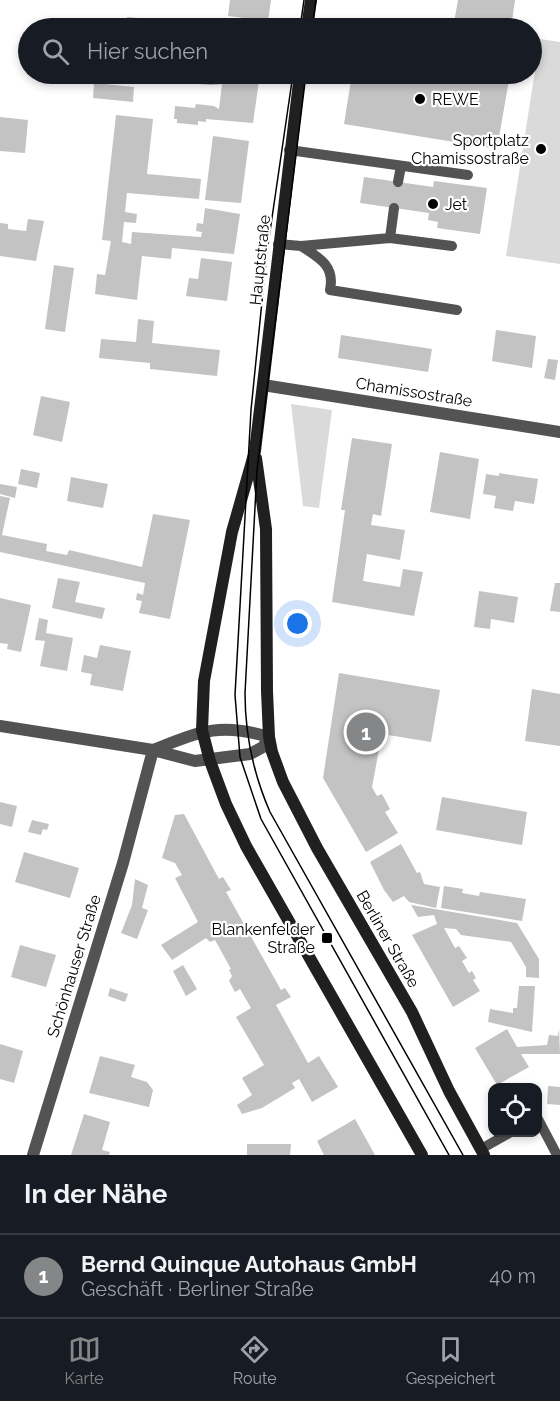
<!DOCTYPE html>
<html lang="de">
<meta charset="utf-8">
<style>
body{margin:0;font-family:Raleway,sans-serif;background:#20242c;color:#f1f3f6}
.controls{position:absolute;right:18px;bottom:18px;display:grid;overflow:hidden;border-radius:12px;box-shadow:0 3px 9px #0003}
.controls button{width:54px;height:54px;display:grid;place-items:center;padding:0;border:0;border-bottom:2px solid #363941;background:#171b24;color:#f1f3f6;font:30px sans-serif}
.you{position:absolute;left:298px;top:624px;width:21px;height:21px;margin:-15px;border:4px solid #fff;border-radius:50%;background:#1a73e8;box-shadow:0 0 0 9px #1a73e833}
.badge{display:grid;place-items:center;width:39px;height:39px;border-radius:50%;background:#858687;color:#fff;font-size:20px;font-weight:700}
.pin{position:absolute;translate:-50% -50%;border:3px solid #fff;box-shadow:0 2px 6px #0006}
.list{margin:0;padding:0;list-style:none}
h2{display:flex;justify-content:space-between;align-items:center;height:78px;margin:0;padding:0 24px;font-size:26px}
h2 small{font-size:20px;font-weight:400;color:#9ea1a6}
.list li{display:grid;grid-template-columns:39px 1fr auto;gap:18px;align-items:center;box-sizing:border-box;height:84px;padding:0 24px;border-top:2px solid #363941}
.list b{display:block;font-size:22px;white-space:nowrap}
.list p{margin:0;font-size:20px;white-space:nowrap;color:#9ea1a6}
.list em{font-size:20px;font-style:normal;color:#9ea1a6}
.icon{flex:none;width:33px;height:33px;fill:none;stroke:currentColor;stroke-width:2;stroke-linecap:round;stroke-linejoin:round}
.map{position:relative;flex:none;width:560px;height:1155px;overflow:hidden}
.search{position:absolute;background:#171b24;box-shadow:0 3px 9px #0003;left:18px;right:18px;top:18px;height:66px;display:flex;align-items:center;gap:15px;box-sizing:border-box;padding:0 21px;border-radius:33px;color:#9ea1a6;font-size:22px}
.sheet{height:162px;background:#171b24}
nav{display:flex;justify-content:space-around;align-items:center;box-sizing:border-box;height:84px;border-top:2px solid #363941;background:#171b24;font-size:16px;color:#9ea1a6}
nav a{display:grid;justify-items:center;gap:3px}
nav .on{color:#858687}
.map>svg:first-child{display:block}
.green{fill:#dadada}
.building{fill:#c3c3c3}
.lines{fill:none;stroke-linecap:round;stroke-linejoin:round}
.service{stroke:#535353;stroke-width:10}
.minor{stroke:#535353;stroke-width:12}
.tertiary{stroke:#535353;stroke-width:12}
.secondary{stroke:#202020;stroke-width:12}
.tram{stroke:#000;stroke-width:1.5}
.poi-dot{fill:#000;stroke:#fff;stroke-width:2}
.labels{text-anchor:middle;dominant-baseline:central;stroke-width:4.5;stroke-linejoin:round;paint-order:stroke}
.poi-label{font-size:16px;fill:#000;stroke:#fff;text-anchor:start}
.street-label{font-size:16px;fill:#000;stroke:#fff}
</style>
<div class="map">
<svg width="560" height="1155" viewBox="0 0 560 1155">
<rect width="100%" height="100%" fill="#fff"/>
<path class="green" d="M 540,39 L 560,42 L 560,264 L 506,256 Z
M 291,404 L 332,410 L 319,508 L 303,506 Z"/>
<path class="building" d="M 230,0 L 271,0 L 268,21 L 228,16 Z
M 458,0 L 515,0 L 511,28 L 453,28 Z
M 127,17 L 207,24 L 207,28 L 126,28 Z
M 172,74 L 260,74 L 253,123 L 206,119 L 206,122 L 198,121 L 198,125 L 177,123 L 177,119 L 174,119 L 175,106 L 195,108 L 196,104 L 214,106 L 219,109 L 222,84 L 211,85 L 176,82 L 172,78 Z
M 352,74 L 510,74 L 497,149 L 344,124 Z
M 94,83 L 134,87 L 133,102 L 93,98 Z
M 116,115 L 153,119 L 147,174 L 201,179 L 199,199 L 127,193 L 125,212 L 137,214 L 136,223 L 124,222 L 122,242 L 131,244 L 132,232 L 201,237 L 202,232 L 196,231 L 197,223 L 203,224 L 205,208 L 240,214 L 234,254 L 172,248 L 171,259 L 142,256 L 137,300 L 95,294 L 97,274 L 105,275 L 111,241 L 102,240 Z
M 0,117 L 28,120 L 25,153 L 0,151 Z
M 213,136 L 249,141 L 241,203 L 205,200 Z
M 364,177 L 433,187 L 434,181 L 487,188 L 480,234 L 437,228 L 438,222 L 428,220 L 429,213 L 360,203 Z
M 28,219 L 44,221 L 36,261 L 0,256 L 0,223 L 8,224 L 8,229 L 26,231 Z
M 201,258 L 232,262 L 227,301 L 186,296 L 189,278 L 198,279 Z
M 54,265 L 74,268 L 65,332 L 45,329 Z
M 138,319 L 154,321 L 152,343 L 220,350 L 217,376 L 150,369 L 150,363 L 99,358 L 101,339 L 136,342 Z
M 496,330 L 536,336 L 532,368 L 492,361 Z
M 341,335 L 432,349 L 428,372 L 338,358 Z
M 548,359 L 558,360 L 555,380 L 544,378 Z
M 41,396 L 70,402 L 62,442 L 33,435 Z
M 352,438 L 392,444 L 381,516 L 373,514 L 371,525 L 405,530 L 400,560 L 367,554 L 363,581 L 400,587 L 403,569 L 423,572 L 414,616 L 332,602 L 345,510 L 341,510 Z
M 440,452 L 479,459 L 470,519 L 430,512 Z
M 21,469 L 40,473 L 37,488 L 18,484 Z
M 499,473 L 538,479 L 534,504 L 515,501 L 513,511 L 494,508 L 496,496 L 483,494 L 486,474 L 499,476 Z
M 71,477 L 108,484 L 103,508 L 67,501 Z
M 0,484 L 17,487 L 15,498 L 0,494 Z
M 0,496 L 10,498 L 2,535 L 47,544 L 46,551 L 67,555 L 69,550 L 142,567 L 153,514 L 190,520 L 170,619 L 139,613 L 142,601 L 136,600 L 137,593 L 143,595 L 145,583 L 0,552 Z
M 58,578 L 80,582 L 75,602 L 105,608 L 102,619 L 52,608 Z
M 555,583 L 560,583 L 560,612 L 550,611 Z
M 479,591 L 518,597 L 514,623 L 491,619 L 490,629 L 474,627 Z
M 0,598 L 31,605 L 21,652 L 7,649 L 8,644 L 0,643 Z
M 39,618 L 48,620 L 46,633 L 73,638 L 67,671 L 40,666 L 45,641 L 35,640 Z
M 100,645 L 131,651 L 123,691 L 90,685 L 92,674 L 81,672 L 84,655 L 97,658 Z
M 339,673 L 440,690 L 431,742 L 382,734 L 372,787 L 377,796 L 382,794 L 390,809 L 385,812 L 398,833 L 366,852 L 323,778 Z
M 532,689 L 560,694 L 560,746 L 525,741 Z
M 442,797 L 527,812 L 522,845 L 436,830 Z
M 0,802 L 17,806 L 12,827 L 0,824 Z
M 184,814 L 219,879 L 223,877 L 231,890 L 226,892 L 281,990 L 285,988 L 291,997 L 276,1005 L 308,1063 L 319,1056 L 338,1087 L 312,1102 L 299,1079 L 292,1083 L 295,1088 L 262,1108 L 242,1114 L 237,1105 L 252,1095 L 242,1078 L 264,1065 L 236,1017 L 251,1008 L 240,989 L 235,992 L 229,981 L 232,976 L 229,970 L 231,969 L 215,940 L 210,942 L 206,938 L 172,960 L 161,945 L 198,922 L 175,878 L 182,875 L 175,863 L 162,858 L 175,815 Z
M 32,820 L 49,824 L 47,830 L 43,829 L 41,835 L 28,832 Z
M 401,844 L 417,873 L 420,872 L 424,884 L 440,887 L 436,908 L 409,902 L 404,896 L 393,902 L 384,890 L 370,862 Z
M 24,852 L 79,868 L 70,898 L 15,882 Z
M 135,879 L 148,885 L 142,908 L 148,910 L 137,939 L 121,933 L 132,905 Z
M 444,886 L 463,889 L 462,893 L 479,896 L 480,892 L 526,899 L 522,921 L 441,908 Z
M 411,905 L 517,923 L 539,959 L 539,978 L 526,977 L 526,967 L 511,942 L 461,935 L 456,929 L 444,928 L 455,948 L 459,946 L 467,958 L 462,961 L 469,973 L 472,971 L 476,978 L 473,980 L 480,991 L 453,1007 L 412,935 L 437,924 L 434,915 L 418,917 Z
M 20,945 L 56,955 L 46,987 L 11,977 Z
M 183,965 L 197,989 L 186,996 L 173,971 Z
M 519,986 L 535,986 L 532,1032 L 488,1022 L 490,1009 L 513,1013 L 513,1008 L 517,1008 Z
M 110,988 L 128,994 L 125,1002 L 108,996 Z
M 559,1028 L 560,1054 L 521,1054 L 529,1067 L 497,1085 L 475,1048 L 507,1029 L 517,1047 L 547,1045 L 549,1035 L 558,1036 Z
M 0,1044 L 23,1051 L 14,1083 L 0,1079 Z
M 100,1056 L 135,1065 L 131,1077 L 147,1082 L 153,1090 L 149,1107 L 89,1093 Z
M 548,1086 L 560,1087 L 560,1105 L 547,1104 Z
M 84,1114 L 110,1122 L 102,1150 L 110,1152 L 109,1155 L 71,1155 Z
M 355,1119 L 375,1155 L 324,1155 L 317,1141 Z
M 247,1144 L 291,1144 L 290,1155 L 247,1155 Z"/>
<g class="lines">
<path class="service" d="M 289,150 L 468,175
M 398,182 L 401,166
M 390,238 L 394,208
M 278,244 L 301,246 L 390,238 L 452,246
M 301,246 C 320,258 335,266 330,290 L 457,310
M 538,1119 L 557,1155
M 481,1149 L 511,1132"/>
<path class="minor" d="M 263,385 L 560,432"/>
<path class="tertiary" d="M 0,726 L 153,750 L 195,761 L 250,754 L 263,747 L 269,737 C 219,722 199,732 153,750
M 33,1155 L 123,863 L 153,750"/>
<path class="secondary" d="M 307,28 L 311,0
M 300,74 L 255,451 L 232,532 L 204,681 L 202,730 L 210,761 L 226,804 L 246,846 L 422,1155
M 256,458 L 266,529 L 267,691 L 269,737 L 272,752 L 283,782 L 317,848 L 412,1012 L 449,1091 L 484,1155"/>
<path class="tram" d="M 300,28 L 304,0
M 312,28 L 316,0
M 293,74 L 267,252 L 251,410 L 235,695 L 240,757 L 261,819 L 449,1155
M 306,74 L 257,470 L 245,693 C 245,736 253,773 270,812 L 463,1155"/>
</g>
<g class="poi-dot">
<circle cx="420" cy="99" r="6"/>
<circle cx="541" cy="149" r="6"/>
<circle cx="433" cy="204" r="6"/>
<rect x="321" y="932" width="12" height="12" rx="3"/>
</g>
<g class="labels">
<g class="poi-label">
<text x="432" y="99">REWE</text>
<text x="529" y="140" text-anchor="end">Sportplatz<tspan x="529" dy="18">Chamissostraße</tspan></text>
<text x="445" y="204">Jet</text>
<text x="315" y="929" text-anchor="end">Blankenfelder<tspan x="315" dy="18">Straße</tspan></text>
</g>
<g class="street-label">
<text transform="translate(260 260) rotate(-84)">Hauptstraße</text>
<text transform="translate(414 392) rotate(9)">Chamissostraße</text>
<text transform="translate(388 939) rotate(60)">Berliner Straße</text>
<text transform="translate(74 966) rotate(-73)">Schönhauser Straße</text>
</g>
</g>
</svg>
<div class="controls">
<button><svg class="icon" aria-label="locate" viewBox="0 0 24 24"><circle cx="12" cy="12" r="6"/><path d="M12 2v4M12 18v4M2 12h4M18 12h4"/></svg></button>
</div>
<div class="you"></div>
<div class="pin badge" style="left:366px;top:732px">1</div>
<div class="search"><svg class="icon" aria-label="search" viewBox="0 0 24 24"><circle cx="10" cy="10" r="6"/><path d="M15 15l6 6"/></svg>Hier suchen</div>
</div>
<section class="sheet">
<h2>In der Nähe<small></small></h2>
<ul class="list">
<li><span class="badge">1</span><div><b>Bernd Quinque Autohaus GmbH</b><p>Geschäft · Berliner Straße</p></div><em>40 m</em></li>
</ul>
</section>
<nav>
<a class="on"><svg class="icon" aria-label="map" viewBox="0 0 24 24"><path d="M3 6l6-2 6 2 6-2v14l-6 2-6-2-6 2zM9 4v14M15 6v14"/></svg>Karte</a>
<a><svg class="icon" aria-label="directions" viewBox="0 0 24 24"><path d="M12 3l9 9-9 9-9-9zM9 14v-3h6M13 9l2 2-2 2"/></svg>Route</a>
<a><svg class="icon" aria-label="saved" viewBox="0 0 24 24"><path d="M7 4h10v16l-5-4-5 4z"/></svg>Gespeichert</a>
</nav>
